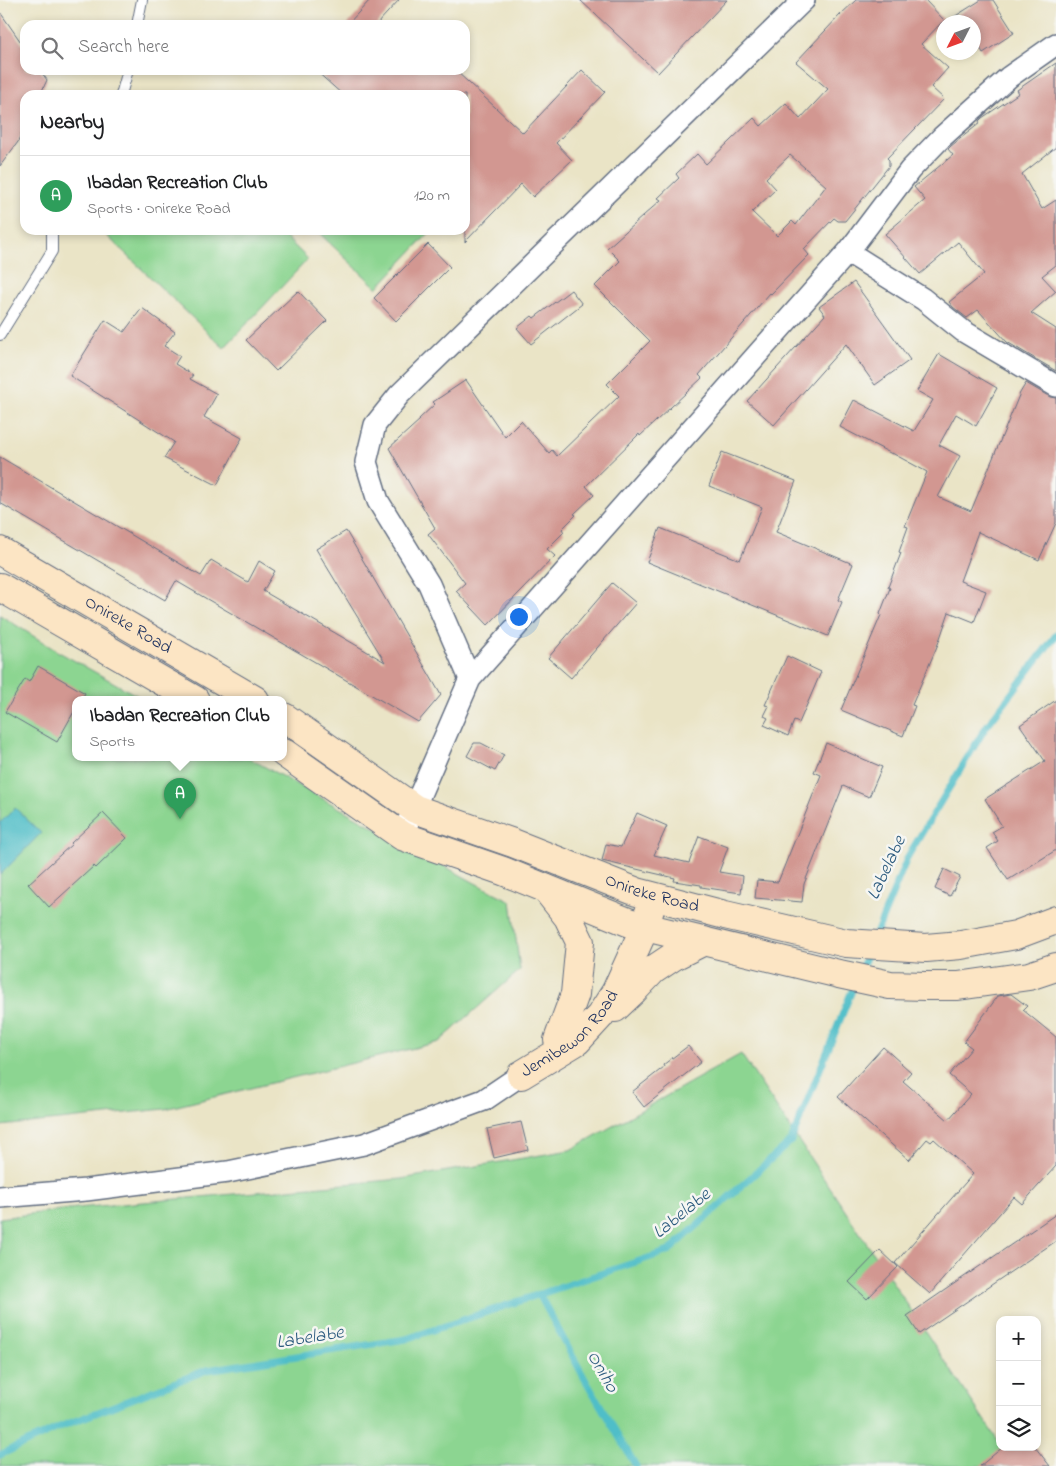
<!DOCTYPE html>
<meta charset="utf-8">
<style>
body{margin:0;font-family:"Indie Flower",sans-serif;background:#f6f6f6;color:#202124}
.controls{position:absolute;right:15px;bottom:15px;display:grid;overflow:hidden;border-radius:10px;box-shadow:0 2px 8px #0003}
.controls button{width:45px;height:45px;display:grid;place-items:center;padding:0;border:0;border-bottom:1px solid #e0e0e0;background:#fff;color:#202124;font:25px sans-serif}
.compass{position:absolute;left:936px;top:15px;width:45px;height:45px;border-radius:50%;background:#fff;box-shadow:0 2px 8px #0003;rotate:228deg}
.you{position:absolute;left:518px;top:616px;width:18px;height:18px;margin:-12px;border:4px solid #fff;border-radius:50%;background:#1a73e8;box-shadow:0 0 0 8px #1a73e833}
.badge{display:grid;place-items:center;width:32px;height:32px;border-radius:50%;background:#db2777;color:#fff;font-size:16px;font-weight:700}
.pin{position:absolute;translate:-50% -41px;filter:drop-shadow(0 1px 2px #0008)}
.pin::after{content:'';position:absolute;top:26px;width:18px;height:15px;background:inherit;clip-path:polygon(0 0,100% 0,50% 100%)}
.popup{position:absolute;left:72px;top:696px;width:215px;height:65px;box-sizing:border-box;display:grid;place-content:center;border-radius:10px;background:#fff;filter:drop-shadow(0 1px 4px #0005);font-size:16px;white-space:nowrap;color:#757577}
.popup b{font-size:19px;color:#202124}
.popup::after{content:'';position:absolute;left:50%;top:100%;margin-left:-10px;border:10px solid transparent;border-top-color:#fff}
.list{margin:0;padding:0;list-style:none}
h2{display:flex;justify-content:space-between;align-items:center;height:65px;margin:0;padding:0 20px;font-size:21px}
h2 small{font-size:16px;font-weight:400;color:#757577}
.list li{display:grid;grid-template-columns:32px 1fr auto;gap:15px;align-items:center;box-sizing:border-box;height:80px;padding:0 20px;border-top:1px solid #e0e0e0}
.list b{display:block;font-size:19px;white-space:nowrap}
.list p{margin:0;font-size:16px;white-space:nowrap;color:#757577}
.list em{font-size:16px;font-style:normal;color:#757577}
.icon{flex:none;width:28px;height:28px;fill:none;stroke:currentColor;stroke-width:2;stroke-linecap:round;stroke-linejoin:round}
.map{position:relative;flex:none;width:1056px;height:1466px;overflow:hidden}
.search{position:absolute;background:#fff;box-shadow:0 2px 8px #0003;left:20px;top:20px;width:450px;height:55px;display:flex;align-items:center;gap:12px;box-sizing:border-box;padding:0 18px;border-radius:15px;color:#757577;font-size:19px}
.panel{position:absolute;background:#fff;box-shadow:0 2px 8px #0003;left:20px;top:90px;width:450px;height:145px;border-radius:15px}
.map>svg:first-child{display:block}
.green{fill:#8cd591;stroke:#548278}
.water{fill:#50bec8;stroke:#367693}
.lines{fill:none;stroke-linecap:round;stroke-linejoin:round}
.stream{stroke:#50bec8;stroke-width:7}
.building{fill:#d29791;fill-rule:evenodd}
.lane-casing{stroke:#636e82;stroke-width:12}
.street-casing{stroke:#636e82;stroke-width:24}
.secondary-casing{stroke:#636e82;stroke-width:30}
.lane{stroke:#fff;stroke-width:10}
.street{stroke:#fff;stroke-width:21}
.secondary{stroke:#fce5c4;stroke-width:28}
.labels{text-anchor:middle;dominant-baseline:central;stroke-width:5;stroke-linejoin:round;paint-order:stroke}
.street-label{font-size:18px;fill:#1b2f5e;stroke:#f6f6f2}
.water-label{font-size:19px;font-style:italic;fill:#2b5a7e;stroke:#f6f6f2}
</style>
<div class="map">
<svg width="1056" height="1466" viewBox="0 0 1056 1466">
<rect width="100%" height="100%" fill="#f6f6f2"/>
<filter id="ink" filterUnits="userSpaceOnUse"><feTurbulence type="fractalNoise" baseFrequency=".02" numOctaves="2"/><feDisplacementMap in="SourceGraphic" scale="10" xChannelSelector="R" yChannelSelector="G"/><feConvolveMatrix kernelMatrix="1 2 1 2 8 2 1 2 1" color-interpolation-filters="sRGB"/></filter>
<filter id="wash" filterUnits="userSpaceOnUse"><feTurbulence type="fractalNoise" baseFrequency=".0096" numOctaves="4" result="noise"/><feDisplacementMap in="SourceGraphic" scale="20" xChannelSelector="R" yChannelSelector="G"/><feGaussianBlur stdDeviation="1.12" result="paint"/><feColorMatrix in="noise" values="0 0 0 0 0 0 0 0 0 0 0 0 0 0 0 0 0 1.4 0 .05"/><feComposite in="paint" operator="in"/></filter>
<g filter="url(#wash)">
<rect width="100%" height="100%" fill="#eae4c6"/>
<path class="green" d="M 101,230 L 278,230 L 308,259 L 224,348 Z
M 316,230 L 432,230 L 377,288 Z
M 0,615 L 57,651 L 145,700 L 76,700 L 76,758 L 249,758 L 475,883 L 511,901 L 520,970 L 439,1042 L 165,1109 L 0,1126 Z
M 741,1054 L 1000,1444 L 1000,1447 L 1002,1447 L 1015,1466 L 0,1466 L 0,1218 L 77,1208 L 401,1179 L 570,1150 Z"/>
<path class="water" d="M 15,808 L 41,833 L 0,875 L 0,823 Z"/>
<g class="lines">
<path class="stream" d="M 874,939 L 908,856 L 986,727 L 1056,635
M 859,973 L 869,951
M 539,1294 L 586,1381 L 636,1466
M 0,1455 L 62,1426 L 207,1370 L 406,1339 L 669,1251 L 791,1141 L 855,983"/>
</g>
<g id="blocks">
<path class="building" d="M 370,0 L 399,0 L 376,25 L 347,25 Z
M 580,0 L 727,0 L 658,73 Z
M 856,0 L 925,0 L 944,20 L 921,44 L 948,68 L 931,87 L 944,99 L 887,158 L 889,160 L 889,166 L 845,221 L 838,221 L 834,218 L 804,249 L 809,255 L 771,294 L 770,293 L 699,375 L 702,378 L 640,436 L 639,434 L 586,486 L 594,495 L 574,514 L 576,515 L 562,529 L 564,532 L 547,549 L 555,556 L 488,625 L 456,591 L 465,583 L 428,534 L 435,528 L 389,448 L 420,420 L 419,419 L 435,404 L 433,402 L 466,380 L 505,437 L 521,421 L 549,453 L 552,450 L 557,456 L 619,396 L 607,384 L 650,341 L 595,286 L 620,261 L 607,248 L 661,200 L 658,198 L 679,178 L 676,174 L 697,154 L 706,164 L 754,118 L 761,126 L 786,103 L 800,119 L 828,89 L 796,62 L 840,15 ZM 790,155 L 826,186 L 796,225 L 792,221 L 777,236 L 752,212 L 776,189 L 766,178 Z
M 981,0 L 993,0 L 1014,33 L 983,53 L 974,37 L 974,22 L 946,22 Z
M 0,12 L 25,48 L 25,70 L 40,70 L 47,80 L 40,95 L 25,95 L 25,126 L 18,142 L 0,166 Z
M 1056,63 L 1056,147 L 1022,174 L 1042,209 L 1056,200 L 1056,265 L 1042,276 L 1056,291 L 1031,313 L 1056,329 L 1056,371 L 1007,342 L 978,310 L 967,318 L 953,307 L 949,302 L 984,274 L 958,242 L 920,274 L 885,234 L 925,200 L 914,187 L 953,155 L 948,149 L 951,146 L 980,123 L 979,121 L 982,118 L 1019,93 L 1017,90 Z
M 315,70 L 455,70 L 523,133 L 582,70 L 605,92 L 556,143 L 572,160 L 533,197 L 521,184 L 465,242 L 465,95 L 343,95 Z
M 428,244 L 450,267 L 396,321 L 374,298 Z
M 854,282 L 910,360 L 875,385 L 846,344 L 774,425 L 747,401 L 825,315 L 819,307 Z
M 571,290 L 582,304 L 531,344 L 517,328 L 532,316 L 534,318 Z
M 298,291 L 327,321 L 276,371 L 246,340 Z
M 142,308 L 175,332 L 164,346 L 180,356 L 175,364 L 193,375 L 190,379 L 217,394 L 204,417 L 242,438 L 217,485 L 164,458 L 174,442 L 70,376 L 105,320 L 124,332 Z
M 939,354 L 997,388 L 976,426 L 956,414 L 939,445 L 960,456 L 938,497 L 971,511 L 1020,393 L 1026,383 L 1050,397 L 1056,398 L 1056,523 L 1039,560 L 978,532 L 960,581 L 986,591 L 974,622 L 949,612 L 938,644 L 912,705 L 915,706 L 903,736 L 841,710 L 881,615 L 880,614 L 890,588 L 888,587 L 901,553 L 899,552 L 908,527 L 905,526 L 927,472 L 892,453 L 892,454 L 840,427 L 854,400 L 914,431 L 933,400 L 917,391 Z
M 722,452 L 796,481 L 776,532 L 853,564 L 838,600 L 842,602 L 828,636 L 647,562 L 660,528 L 740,560 L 762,507 L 709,486 Z
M 0,457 L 201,576 L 211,560 L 248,582 L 259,561 L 275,571 L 263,591 L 385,662 L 316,549 L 346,531 L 441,695 L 418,722 L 176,581 L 165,600 L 0,503 Z
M 612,583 L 636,603 L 571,678 L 548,658 Z
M 787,656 L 821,672 L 799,723 L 794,721 L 788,736 L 764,725 L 768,718 L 764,716 L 769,706 L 765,705 Z
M 38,666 L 85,693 L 81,700 L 76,700 L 76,708 L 57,742 L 5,712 L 25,679 L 29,682 Z
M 1056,700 L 1056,850 L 1008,880 L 987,848 L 998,841 L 992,832 L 1002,826 L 985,799 L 1045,761 L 1020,725 Z
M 474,743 L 481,743 L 504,755 L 495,771 L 467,756 Z
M 826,743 L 882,767 L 869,797 L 843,786 L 804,884 L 802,902 L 755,898 L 757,880 L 778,882 L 821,775 L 814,772 Z
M 103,813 L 127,838 L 96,868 L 94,866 L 49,907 L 28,884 L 72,844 L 71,843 Z
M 637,813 L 667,826 L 654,855 L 689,863 L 699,836 L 728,847 L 719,872 L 743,876 L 741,893 L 701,887 L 701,885 L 674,881 L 675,878 L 602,861 L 606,844 L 621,847 Z
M 944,869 L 960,877 L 950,896 L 935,889 Z
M 1011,994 L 1027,1006 L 1023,1010 L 1056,1037 L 1056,1166 L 1022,1204 L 1014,1197 L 930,1294 L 895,1263 L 973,1174 L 934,1139 L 931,1142 L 927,1139 L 909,1160 L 838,1097 L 883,1047 L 911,1072 L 903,1081 L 948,1120 L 971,1094 L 949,1075 L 972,1048 L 964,1042 L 998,996 Z
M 688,1046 L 701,1062 L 644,1107 L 632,1092 L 664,1067 L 663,1065 Z
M 521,1122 L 528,1150 L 494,1158 L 487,1129 Z
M 1056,1214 L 1056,1241 L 919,1334 L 907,1316 Z
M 880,1250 L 898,1267 L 867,1299 L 849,1282 Z
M 1003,1447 L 1035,1447 L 1050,1466 L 980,1466 Z"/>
</g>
</g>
<g filter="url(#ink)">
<use href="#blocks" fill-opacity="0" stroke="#636e82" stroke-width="1"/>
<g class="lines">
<defs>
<path id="lane" d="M 137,25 L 142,0
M 121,95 L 128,70
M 0,335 L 52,251 L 52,230"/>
<path id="street" d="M 848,252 L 923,299 L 963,331 L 1056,386
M 470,679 L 429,584 L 378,501 L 366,462 L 375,425 L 399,395 L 804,0
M 402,836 L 470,679 L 848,252 L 910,170 L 942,137 L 1009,77 L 1056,44
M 0,1197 L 86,1190 L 228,1172 L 364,1144 L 484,1100 L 521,1075"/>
<g id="secondary">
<path id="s1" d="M 0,551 L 255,700"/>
<path d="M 0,587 L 195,700"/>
<path id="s2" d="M 284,717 L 415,809 L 513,843 L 637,892 L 725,915 L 846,943 L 926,948 L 961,945 L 1016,935 L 1056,920"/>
<path d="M 284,753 L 402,836 L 503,871 L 628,922 L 645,927 L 839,974 L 890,985 L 925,986 L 958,986 L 1029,976 L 1056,967"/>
<path d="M 546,889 L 568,917 L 580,942 L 575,994 L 558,1040"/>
<path d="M 615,1008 L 634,990 L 653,970 L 674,956 L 704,941"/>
<path id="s3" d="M 521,1075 L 577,1041 L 600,1016 L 616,991 L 645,927 L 650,909"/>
</g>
</defs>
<use href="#lane" class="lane-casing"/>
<use href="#street" class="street-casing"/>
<use href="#secondary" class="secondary-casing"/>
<use href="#lane" class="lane"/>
<use href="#street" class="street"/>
<use href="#secondary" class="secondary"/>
</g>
</g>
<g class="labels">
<g class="street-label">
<text stroke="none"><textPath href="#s1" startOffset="148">Onireke Road</textPath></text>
<text stroke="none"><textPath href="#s2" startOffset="412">Onireke Road</textPath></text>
<text stroke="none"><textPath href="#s3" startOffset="65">Jemibewon Road</textPath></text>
</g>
<g class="water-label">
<text transform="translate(887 868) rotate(-65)">Labelabe</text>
<text transform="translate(682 1214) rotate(-39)">Labelabe</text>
<text transform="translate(310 1338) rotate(-9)">Labelabe</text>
<text transform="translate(602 1372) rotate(60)">Oniho</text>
</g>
</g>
</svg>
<div class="controls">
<button>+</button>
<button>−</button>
<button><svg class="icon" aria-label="layers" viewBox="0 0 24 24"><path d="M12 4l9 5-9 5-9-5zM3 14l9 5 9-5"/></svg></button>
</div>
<svg class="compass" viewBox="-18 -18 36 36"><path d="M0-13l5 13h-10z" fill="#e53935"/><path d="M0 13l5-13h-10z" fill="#757577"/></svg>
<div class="you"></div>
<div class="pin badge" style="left:180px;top:819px;background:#2e9e5b">A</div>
<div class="popup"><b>Ibadan Recreation Club</b>Sports</div>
<div class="search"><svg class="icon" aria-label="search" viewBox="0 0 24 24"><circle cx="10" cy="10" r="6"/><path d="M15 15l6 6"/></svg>Search here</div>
<section class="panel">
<h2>Nearby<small></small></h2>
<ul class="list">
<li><span class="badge" style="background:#2e9e5b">A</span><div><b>Ibadan Recreation Club</b><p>Sports · Onireke Road</p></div><em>120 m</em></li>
</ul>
</section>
</div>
